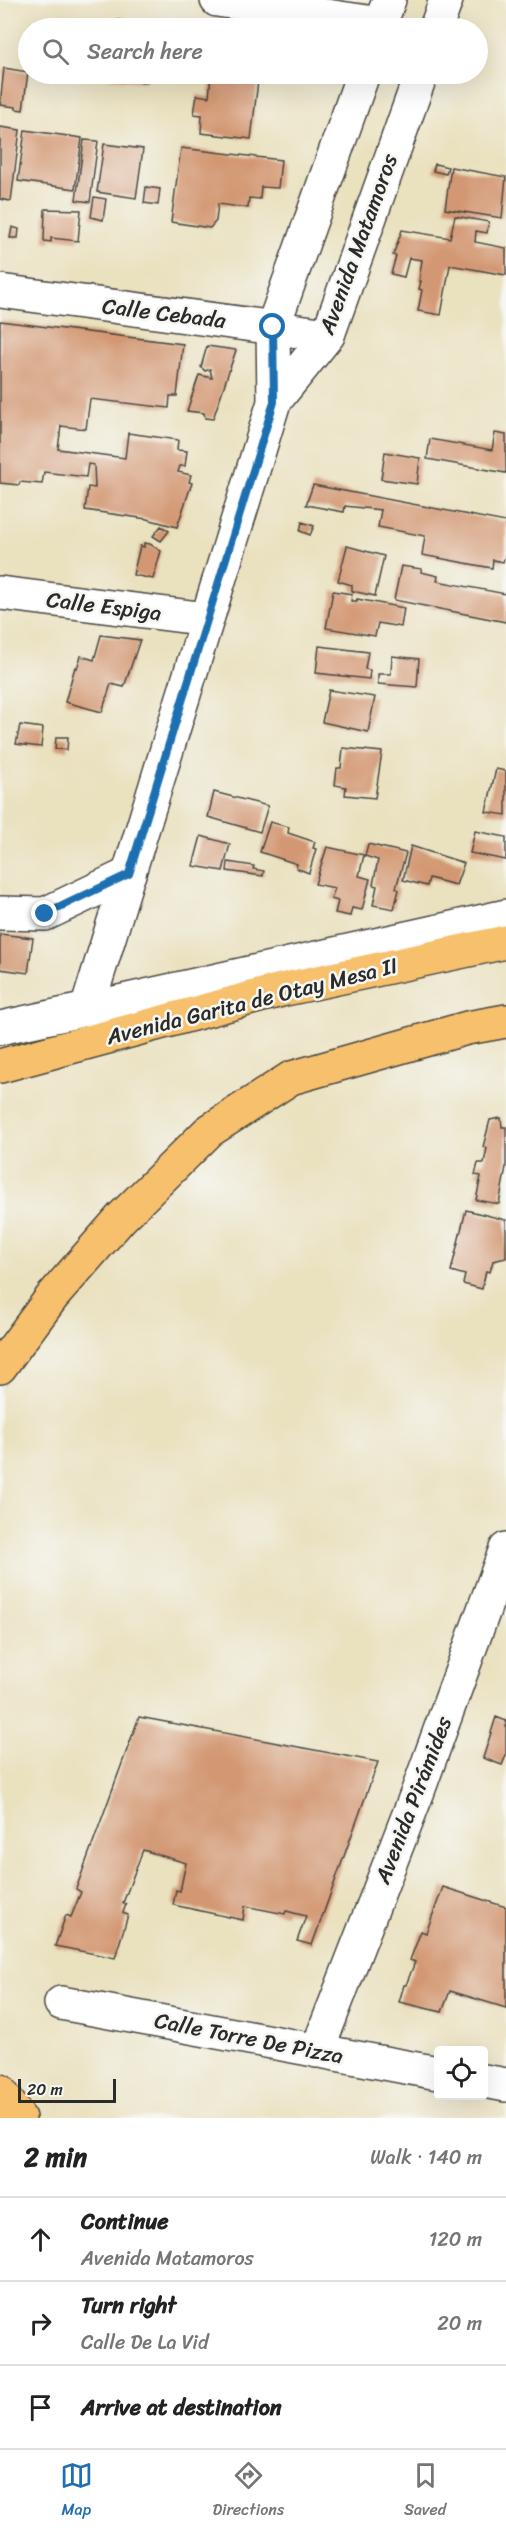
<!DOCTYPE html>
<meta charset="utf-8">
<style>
body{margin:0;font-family:Sriracha,sans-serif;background:#f2f2f2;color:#222}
.controls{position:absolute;right:18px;bottom:18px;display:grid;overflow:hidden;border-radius:6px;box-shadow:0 6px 24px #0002}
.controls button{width:54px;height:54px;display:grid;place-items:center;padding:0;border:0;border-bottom:2px solid #e0e0e0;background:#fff;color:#222;font:30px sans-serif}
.scale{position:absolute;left:18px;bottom:15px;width:98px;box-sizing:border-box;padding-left:6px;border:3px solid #2b2b2b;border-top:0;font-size:16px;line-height:21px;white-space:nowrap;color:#2b2b2b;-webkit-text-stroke:4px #f6f6f2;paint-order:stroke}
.stop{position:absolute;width:18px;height:18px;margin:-14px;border:4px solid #1f6fb2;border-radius:50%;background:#fff}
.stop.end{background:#1f6fb2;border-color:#fff;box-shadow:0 2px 6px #0008}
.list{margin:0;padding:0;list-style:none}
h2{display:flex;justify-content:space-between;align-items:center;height:78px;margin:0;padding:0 24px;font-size:26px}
h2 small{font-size:20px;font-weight:400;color:#767676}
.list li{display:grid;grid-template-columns:39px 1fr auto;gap:18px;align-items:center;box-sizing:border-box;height:84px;padding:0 24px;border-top:2px solid #e0e0e0}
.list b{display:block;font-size:22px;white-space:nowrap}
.list p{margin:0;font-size:20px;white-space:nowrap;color:#767676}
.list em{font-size:20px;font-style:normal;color:#767676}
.icon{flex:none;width:33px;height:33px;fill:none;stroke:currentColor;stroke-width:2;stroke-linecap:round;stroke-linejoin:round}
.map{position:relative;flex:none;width:506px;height:2118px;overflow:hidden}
.search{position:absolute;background:#fff;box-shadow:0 6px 24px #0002;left:18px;right:18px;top:18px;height:66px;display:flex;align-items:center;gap:15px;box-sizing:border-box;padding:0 21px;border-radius:33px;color:#767676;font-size:22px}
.sheet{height:330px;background:#fff}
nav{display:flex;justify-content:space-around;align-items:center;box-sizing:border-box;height:84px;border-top:2px solid #e0e0e0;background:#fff;font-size:16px;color:#767676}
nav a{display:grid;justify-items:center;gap:3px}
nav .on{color:#1f6fb2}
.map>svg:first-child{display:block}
.building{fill:#d39873}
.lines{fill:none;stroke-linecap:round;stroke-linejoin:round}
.minor-casing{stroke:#484641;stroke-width:36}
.tertiary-casing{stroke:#484641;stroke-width:36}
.motorway-casing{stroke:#484641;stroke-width:36}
.minor{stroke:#fff;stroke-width:33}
.tertiary{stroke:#fff;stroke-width:33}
.motorway{stroke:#f7c06c;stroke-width:33}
.route{stroke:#1f6fb2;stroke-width:8}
.labels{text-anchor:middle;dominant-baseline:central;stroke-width:5;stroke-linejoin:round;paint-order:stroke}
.street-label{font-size:22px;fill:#2b2b2b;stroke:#f6f6f2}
</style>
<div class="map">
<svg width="506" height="2118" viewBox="0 0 506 2118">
<rect width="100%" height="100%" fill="#f6f6f2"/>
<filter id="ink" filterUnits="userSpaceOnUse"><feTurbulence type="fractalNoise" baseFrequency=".0167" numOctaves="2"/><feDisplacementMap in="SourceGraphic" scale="12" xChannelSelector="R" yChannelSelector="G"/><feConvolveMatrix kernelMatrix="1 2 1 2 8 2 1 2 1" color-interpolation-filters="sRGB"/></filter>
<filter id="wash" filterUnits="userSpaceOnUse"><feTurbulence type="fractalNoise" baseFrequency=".008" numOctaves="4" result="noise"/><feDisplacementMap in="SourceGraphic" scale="24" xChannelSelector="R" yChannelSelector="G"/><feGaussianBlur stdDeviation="1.35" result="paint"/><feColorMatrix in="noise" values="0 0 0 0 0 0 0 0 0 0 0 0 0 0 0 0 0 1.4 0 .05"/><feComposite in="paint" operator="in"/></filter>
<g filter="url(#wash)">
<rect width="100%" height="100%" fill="#eae1bf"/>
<g id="blocks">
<path class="building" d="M 118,20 L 135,22 L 134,28 L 117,28 Z
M 4,68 L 28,72 L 23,110 L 16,109 L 16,107 L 0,105 Z
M 107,74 L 147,74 L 146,82 L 107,78 Z
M 211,75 L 258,81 L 251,139 L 201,133 L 202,115 L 194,114 L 197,95 L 209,97 Z
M 0,127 L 20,130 L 11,201 L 0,199 Z
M 25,130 L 82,138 L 75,189 L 18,181 Z
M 84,140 L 98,141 L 90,202 L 76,200 Z
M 104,144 L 143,149 L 136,198 L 97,192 Z
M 181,148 L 281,160 L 278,188 L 261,187 L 260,199 L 249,198 L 248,208 L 218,204 L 216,221 L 210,228 L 171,222 Z
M 435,164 L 448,167 L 446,174 L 433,171 Z
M 451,167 L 506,177 L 502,218 L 445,209 Z
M 146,187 L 160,189 L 158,205 L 144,203 Z
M 94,197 L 106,199 L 103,220 L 91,217 Z
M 45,209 L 81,210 L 78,241 L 51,238 L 51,242 L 44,241 Z
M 455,216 L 489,222 L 487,233 L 476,231 L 475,242 L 506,248 L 506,275 L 450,265 L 441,315 L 418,311 L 422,290 L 419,289 L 421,281 L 419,281 L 422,260 L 409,258 L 404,277 L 391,274 L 396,256 L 393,255 L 402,230 L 450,238 Z
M 12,227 L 19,229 L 18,238 L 10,238 Z
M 0,321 L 183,344 L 177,396 L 170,396 L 169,408 L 90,399 L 86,429 L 61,426 L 58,449 L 125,458 L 128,433 L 178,440 L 177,450 L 187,451 L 185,466 L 180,466 L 178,472 L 191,475 L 189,482 L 192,483 L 177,527 L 147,519 L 85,510 L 88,487 L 95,488 L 94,465 L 88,464 L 86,477 L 44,472 L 42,484 L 20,482 L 19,485 L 0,483 Z
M 207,346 L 236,350 L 213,419 L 205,418 L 204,413 L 187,411 L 199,375 L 212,378 L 210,369 L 205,371 L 201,367 Z
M 495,433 L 506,435 L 506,473 L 427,459 L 430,439 L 492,450 Z
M 385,452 L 420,458 L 417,484 L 381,479 Z
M 313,485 L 506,522 L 506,553 L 503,562 L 493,560 L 492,568 L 422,555 L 425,536 L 378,527 L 381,510 L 345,506 L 344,512 L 306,505 Z
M 302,522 L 314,526 L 310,535 L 300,531 Z
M 161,526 L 169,531 L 161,541 L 153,536 Z
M 144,543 L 150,544 L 161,551 L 153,579 L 133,575 L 140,546 L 144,547 Z
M 347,546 L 384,556 L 375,596 L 352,591 L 352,585 L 338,581 Z
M 401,566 L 422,569 L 421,572 L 438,576 L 437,581 L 506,594 L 506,622 L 394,600 Z
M 333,591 L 352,594 L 351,601 L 357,601 L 357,599 L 404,608 L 401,627 L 378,623 L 375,636 L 326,628 Z
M 101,635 L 140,640 L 124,687 L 111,684 L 102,712 L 65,702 L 75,667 L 77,668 L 81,656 L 94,660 Z
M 319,646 L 368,652 L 365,669 L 370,670 L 369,679 L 316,673 Z
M 392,656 L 419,659 L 417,687 L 378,684 L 378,674 L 391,674 Z
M 329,690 L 375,697 L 368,732 L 322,722 Z
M 20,725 L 43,728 L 41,747 L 16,744 Z
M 56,737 L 68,737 L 67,750 L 55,749 Z
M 343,748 L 382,752 L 375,798 L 345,795 L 346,787 L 335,785 L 337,768 L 341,768 Z
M 496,769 L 506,771 L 506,815 L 486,812 Z
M 214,792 L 268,806 L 260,832 L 208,817 Z
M 270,822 L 289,827 L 288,833 L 315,842 L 313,848 L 316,849 L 309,873 L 296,868 L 297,864 L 260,852 Z
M 475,831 L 506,837 L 506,860 L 470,853 Z
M 201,836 L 230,844 L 223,871 L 193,866 Z
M 368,844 L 406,853 L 396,888 L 399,890 L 394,909 L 373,905 L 377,886 L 373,885 L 378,860 L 365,856 Z
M 411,846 L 464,863 L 456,885 L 429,878 L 427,886 L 403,880 Z
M 327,847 L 364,855 L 359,876 L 370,879 L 362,910 L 352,908 L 350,916 L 335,913 L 338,901 L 331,899 L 335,888 L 315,884 Z
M 228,862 L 254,866 L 253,869 L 264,871 L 263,876 L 227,871 Z
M 0,934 L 33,938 L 28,973 L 0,969 Z
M 501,1118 L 502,1127 L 506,1127 L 506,1167 L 499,1204 L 476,1200 L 481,1176 L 475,1175 L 478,1163 L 484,1163 L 487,1148 L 483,1147 L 490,1120 Z
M 466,1210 L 506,1220 L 506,1258 L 493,1261 L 490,1272 L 486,1271 L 482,1289 L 463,1284 L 465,1275 L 451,1271 Z
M 139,1717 L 378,1762 L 312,1945 L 297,1941 L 306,1916 L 286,1911 L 285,1914 L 245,1906 L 243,1920 L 173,1905 L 176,1890 L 180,1891 L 186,1863 L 143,1850 L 123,1903 L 126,1904 L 123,1913 L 128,1915 L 115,1958 L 55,1946 L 66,1915 L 71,1917 L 81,1892 L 76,1889 Z
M 496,1717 L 506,1721 L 506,1755 L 502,1765 L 483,1758 Z
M 443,1887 L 506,1907 L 506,2008 L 450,1991 L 442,2012 L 399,2002 L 404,1985 L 406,1985 L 415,1962 L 410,1960 L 421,1931 L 426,1933 Z"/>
</g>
</g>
<g filter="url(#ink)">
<use href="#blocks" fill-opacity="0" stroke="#484641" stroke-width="1.5"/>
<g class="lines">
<defs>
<path id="minor" d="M 217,0 L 381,24
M 0,291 L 328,335
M 0,593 L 207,619
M 0,913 L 45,914 L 129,874
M 0,1028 L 87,1009
M 61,2003 L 438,2073
M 317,2051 L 418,1791 L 506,1549
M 484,2081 L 506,2085"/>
<path id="tertiary" d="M 379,28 L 389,0
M 436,28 L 446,0
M 363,74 L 273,327 L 274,402 L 87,1009 L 506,916
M 274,402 L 328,335 L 421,74"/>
<path id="motorway" d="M 0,1066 L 281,990 L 506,942
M 0,1367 L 52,1297 L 121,1218 L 209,1131 L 291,1078 L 467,1028 L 506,1021
M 0,2091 L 19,2118"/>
</defs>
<use href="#minor" class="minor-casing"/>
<use href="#tertiary" class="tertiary-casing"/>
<use href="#motorway" class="motorway-casing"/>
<use href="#minor" class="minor"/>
<use href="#tertiary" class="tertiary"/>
<use href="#motorway" class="motorway"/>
</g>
</g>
<g class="lines" filter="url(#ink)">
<path class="route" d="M 45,914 L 129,874 L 274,402 L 273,327"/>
</g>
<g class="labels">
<g class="street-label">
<text transform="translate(358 244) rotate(-70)">Avenida Matamoros</text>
<text transform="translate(164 313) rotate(7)">Calle Cebada</text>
<text transform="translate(104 606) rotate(7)">Calle Espiga</text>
<text transform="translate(252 1001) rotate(-14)">Avenida Garita de Otay Mesa II</text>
<text transform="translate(413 1800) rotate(-69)">Avenida Pirámides</text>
<text transform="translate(249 2038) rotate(11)">Calle Torre De Pizza</text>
</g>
</g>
</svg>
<div class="controls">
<button><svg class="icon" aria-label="locate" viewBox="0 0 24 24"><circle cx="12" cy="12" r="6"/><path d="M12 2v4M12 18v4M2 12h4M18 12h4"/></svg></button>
</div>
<div class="scale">20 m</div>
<div class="stop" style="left:273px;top:327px"></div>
<div class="stop end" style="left:45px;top:914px"></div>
<div class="search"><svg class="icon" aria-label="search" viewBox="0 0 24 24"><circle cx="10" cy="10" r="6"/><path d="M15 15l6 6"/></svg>Search here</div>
</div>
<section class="sheet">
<h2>2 min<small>Walk · 140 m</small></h2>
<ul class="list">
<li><svg class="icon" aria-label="ahead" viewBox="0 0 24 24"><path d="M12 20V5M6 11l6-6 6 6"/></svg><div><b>Continue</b><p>Avenida Matamoros</p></div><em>120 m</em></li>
<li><svg class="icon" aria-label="right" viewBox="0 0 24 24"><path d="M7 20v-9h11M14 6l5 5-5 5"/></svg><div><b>Turn right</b><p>Calle De La Vid</p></div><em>20 m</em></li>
<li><svg class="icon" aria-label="arrive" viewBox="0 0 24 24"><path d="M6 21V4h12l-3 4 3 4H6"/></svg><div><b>Arrive at destination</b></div></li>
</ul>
</section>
<nav>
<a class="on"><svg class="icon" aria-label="map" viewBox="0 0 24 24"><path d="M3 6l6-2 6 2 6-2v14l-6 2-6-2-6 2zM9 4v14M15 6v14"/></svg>Map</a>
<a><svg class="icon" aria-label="directions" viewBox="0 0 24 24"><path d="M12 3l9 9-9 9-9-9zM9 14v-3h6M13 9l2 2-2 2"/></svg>Directions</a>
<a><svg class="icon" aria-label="saved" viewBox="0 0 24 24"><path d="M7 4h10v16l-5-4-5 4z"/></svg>Saved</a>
</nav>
